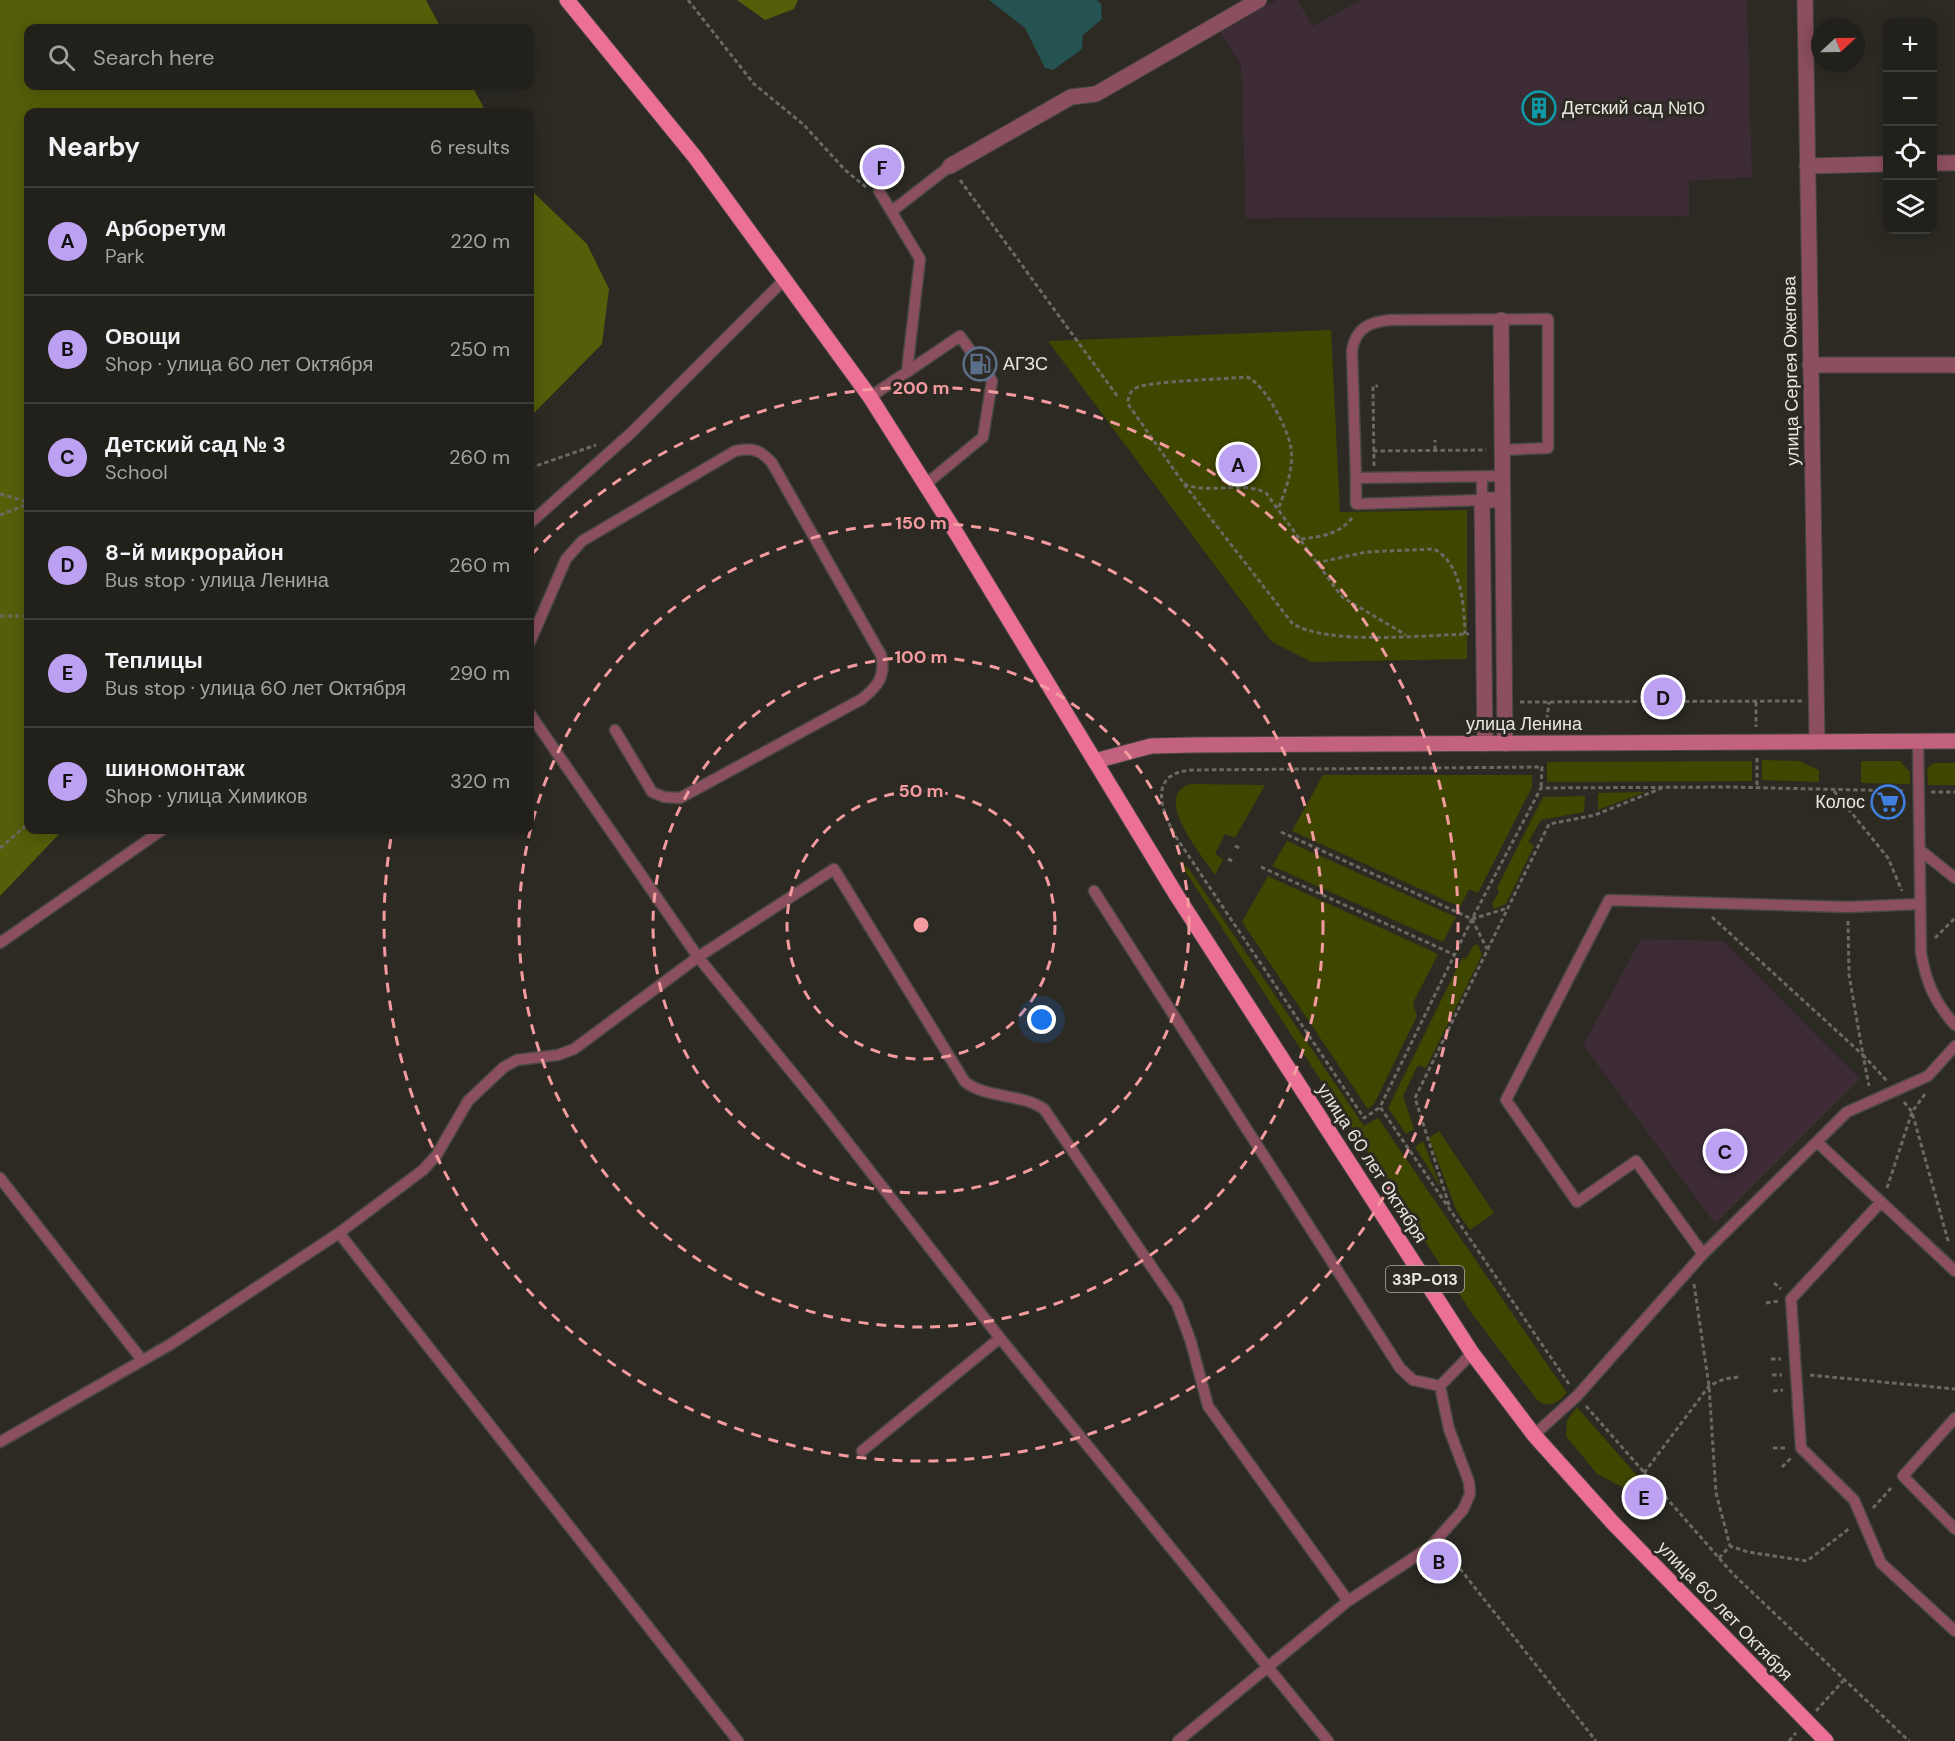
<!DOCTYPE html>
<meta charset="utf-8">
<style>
body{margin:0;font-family:"DM Sans",sans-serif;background:#2d2d27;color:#f1f3f6}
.controls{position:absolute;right:18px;top:18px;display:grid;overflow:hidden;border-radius:12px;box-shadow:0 3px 15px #0003}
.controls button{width:54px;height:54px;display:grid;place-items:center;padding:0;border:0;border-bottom:2px solid #3e3e39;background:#21201a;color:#f1f3f6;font:30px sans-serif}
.compass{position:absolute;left:1811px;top:18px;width:54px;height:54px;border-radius:50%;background:#21201a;box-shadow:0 3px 15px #0003;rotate:68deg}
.you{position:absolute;left:1042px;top:1020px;width:21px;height:21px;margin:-15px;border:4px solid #fff;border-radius:50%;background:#1a73e8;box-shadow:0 0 0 9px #1a73e833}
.badge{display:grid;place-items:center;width:39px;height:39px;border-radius:50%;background:#bca0f2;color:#111;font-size:20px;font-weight:700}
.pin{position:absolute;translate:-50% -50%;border:3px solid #fff;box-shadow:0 2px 6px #0006}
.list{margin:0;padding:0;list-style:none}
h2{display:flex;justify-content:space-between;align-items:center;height:78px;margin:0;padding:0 24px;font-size:26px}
h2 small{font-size:20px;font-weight:400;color:#a2a3a2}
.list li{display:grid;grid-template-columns:39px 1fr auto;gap:18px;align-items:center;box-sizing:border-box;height:108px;padding:0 24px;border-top:2px solid #3e3e39}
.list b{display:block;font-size:22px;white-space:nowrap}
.list p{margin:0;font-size:20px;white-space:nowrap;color:#a2a3a2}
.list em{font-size:20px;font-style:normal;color:#a2a3a2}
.icon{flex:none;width:33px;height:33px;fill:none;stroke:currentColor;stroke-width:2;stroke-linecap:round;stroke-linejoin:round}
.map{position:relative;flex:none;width:1955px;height:1741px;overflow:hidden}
.search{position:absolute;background:#21201a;box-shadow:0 3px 15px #0003;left:24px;top:24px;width:510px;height:66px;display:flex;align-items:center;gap:15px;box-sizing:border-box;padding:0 21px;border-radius:12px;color:#a2a3a2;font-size:22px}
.panel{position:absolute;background:#21201a;box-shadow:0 3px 15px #0003;left:24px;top:108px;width:510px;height:726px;border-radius:12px}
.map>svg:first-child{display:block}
.education{fill:#3d2b35}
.green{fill:#3f4600}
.forest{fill:#555e09}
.water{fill:#255352}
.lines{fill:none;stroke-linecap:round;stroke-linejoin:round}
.service-casing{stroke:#4a4842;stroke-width:13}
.minor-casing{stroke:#4a4842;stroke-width:17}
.secondary-casing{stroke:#4a4842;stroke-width:17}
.primary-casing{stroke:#4a4842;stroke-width:17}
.path{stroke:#6a6962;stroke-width:3;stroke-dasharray:4.5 3;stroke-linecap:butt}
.service{stroke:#8c4f60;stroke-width:10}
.minor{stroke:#8c4f60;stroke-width:15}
.secondary{stroke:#c2627e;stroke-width:15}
.primary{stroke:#ec6f95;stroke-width:15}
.ring{fill:none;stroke:#f49b9f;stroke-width:3;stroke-dasharray:10 8}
.labels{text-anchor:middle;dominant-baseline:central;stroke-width:6;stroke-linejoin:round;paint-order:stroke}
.shield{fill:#2c2a23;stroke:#b0aea9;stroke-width:1.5}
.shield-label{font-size:16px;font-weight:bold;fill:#e8e7e2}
.poi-label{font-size:18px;fill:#e8e7e2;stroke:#2c2a23;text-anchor:start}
.street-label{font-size:18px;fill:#e8e7e2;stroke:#2c2a23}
.centre{fill:#f49b9f;stroke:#2c2a23;stroke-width:3}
.ring-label{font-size:18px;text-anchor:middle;font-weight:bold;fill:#f49b9f;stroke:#2c2a23;stroke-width:6;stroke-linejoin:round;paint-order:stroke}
</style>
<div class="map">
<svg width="1955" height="1741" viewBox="0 0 1955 1741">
<rect width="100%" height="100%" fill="#2c2a23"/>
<path class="education" d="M 1276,0 L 1297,0 L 1313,26 L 1361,0 L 1747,0 L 1752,177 L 1689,181 L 1689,216 L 1246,218 L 1241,65 L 1220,32 Z
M 1641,939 L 1723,941 L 1860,1079 L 1715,1224 L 1583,1045 Z"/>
<path class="green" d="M 1331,330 L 1340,512 L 1467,510 L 1467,659 L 1311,662 L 1271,641 L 1048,341 Z
M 1762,760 L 1799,761 L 1819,770 L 1819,782 L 1762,780 Z
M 1752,761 L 1752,781 L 1547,782 L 1547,762 Z
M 1861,761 L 1900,761 L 1910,772 L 1910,784 L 1861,783 Z
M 1934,763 L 1955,763 L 1955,785 L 1928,785 L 1927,768 Z
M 1323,775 L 1532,775 L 1532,787 L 1478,893 L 1469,889 L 1460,907 L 1292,831 Z
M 1191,784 L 1265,785 L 1235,838 L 1225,834 L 1215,854 L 1223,859 L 1215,875 C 1203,856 1150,796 1191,784 Z
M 1645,792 L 1598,810 L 1598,793 Z
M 1585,796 L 1584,812 L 1541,820 L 1528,842 L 1534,846 L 1506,904 L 1494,909 L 1492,904 L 1499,892 L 1497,888 L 1543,797 Z
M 1287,841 L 1456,917 L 1443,942 L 1272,866 Z
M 1178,860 L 1189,869 L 1364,1126 L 1378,1118 L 1567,1393 C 1557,1402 1552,1409 1538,1401 L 1471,1312 Z
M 1268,876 L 1438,954 L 1413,1003 L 1417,1016 L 1374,1104 L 1368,1109 L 1242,922 Z
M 1478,944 L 1482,955 L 1426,1068 L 1418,1065 L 1403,1096 L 1414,1129 L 1406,1134 L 1388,1108 L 1462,958 L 1466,959 L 1473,946 Z
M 1439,1131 L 1494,1213 L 1470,1230 L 1457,1212 L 1429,1138 Z
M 1423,1141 L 1441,1188 L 1415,1147 Z
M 1577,1407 L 1639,1478 L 1626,1489 L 1597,1474 L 1566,1436 L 1567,1420 Z"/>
<path class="forest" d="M 0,0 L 426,0 L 441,28 L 28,28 L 28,86 L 472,86 L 486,112 L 28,112 L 28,830 L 63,830 L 0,896 Z
M 737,0 L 798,0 L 794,9 L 765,20 Z
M 530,189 L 587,244 L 609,289 L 602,344 L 530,417 Z"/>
<path class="water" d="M 989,0 L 1097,0 L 1101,4 L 1102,19 L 1083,35 L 1082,49 L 1053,70 L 1045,68 L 1025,28 Z"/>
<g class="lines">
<defs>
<path id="service" d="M 879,191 L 920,259 L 907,371
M 892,211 L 950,166
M 870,397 L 960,336 L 992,381 L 983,437 L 926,484
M 1502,450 L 1548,448 L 1548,319 L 1390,320 C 1369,322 1356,328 1352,350 L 1356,478 L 1503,476
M 1356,478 L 1356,504 L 1482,500 L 1482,477
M 530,523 L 631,433 L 785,279
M 530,642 L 566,559 L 582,541 L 735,451 C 752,447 761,450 772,463 L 881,655 C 886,676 878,686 862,699 L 680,798 L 664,797 L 652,792 L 615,730
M 530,714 L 698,957 L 817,1103 L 1000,1338 L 1328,1741
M 1918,741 L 1921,953 C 1926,982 1935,1003 1955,1025
M 1920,850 L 1955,878
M 1094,891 L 1400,1368 L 1413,1380 L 1440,1386 L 1472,1353
M 0,943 L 162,830
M 1817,1142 L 1955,1271
M 0,1178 L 142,1360
M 1881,1202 L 1791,1299 L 1801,1448 L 1854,1500 L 1881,1563 L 1955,1631
M 339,1233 L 738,1741
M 1703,1254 L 1636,1161 L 1577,1202 L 1506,1100 L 1609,900 L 1848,907 L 1919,904
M 1955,1418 L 1903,1476 L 1955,1529
M 1534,1435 L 1577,1396 L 1703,1254 L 1847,1112 L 1928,1076 L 1955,1046
M 0,1442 L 171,1344 L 339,1233 L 423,1170 L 436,1156 L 468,1101 L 504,1067 L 517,1060 L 558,1055 L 574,1049 L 698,957 L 834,869 L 965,1082 C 988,1099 1020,1093 1044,1109 L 1177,1304 L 1191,1342 L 1208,1406 L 1348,1601
M 862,1451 L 1000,1338
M 1178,1741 L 1348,1601 L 1430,1547 L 1463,1510 L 1470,1494 L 1469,1482 L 1449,1429 L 1440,1386"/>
<path id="minor" d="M 1805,0 L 1817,741
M 1932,163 L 1955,163
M 950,166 L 1071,97 L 1096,94 L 1259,0
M 1807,166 L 1888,164
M 1501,320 L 1505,744
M 1810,365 L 1955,365
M 1485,744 L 1482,500 L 1503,500"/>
<path id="secondary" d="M 1095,761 L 1151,746 L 1193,745 L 1955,741"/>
<path id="primary" d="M 567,0 L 695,157 L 870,397 L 958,536 L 1177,896 L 1472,1353 L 1534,1435 L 1613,1523 L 1826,1741"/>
</defs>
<use href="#service" class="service-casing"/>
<use href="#minor" class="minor-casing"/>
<use href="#secondary" class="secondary-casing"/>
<use href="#primary" class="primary-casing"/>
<path class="path" d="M 688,0 L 754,84 L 804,125 L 845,170 L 866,187
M 960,180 L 1118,397
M 1435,450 L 1435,440
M 1373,451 L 1486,450
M 1374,466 L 1373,386 L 1378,386
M 530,468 L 596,445
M 1184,484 C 1210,495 1241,480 1266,493 L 1342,597 L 1406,635
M 0,494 L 28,502
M 1279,507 C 1286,489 1294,467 1291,448 C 1288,429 1265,384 1247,377 C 1228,379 1148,381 1136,388 C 1129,392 1128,397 1128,404 L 1184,484 L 1292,623 C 1326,646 1425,635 1469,634
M 0,515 L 28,504
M 1301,539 C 1321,537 1339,534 1352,518
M 1316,563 L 1366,552 L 1434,549 C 1462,564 1464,606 1465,634
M 0,616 L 28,616
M 1520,702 L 1802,701
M 1756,702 L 1756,727
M 1546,727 L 1549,702
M 1757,758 L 1757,787
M 1834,791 L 1888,858 L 1902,891
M 1931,792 L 1955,792
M 1281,832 L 1472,919 L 1487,949
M 1235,846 L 1242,849
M 0,848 L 28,824
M 1228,859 L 1235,862
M 1261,867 L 1455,955
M 1712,917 L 1863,1055 L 1869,1086
M 1472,919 L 1508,908
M 1848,921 L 1849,975 L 1863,1055 L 1887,1081
M 1935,938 L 1955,918
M 1904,1102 L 1912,1112 L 1949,1244
M 1379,1108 L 1364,1118 L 1176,837 C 1161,811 1147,773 1192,770 L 1542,767 L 1541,788
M 1887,1188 L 1912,1112 L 1925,1094
M 1449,1205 L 1415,1098 L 1549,824 L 1595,815 L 1662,788
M 1774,1283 L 1781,1289
M 1694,1284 L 1709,1386 L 1716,1493 L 1730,1546
M 1766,1303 L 1779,1301
M 1771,1359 L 1781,1359
M 1772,1375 L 1782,1375
M 1810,1375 L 1955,1389
M 1569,1384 L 1380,1107 L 1472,919 L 1541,788 L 1728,787 L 1906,791
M 1773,1391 L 1783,1390
M 1586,1406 L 1733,1574 L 1909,1741
M 1773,1448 L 1787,1448
M 1782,1467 L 1791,1458
M 1644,1473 L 1709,1386 L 1724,1379 L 1739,1377
M 1873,1508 L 1893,1486
M 1446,1551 L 1596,1741
M 1719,1558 L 1730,1546 L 1748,1552 L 1807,1561 L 1850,1528
M 1816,1711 L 1843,1681
M 1789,1741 L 1796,1733"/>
<use href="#service" class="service"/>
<use href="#minor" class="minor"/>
<use href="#secondary" class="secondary"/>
<use href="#primary" class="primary"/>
</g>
<g class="ring">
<circle cx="921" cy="925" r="134"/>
<circle cx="921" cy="925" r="268"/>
<circle cx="921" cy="925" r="402"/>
<path d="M531 555A537 537 0 1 1 392 832"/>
</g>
<defs>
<symbol id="building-ring" viewBox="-11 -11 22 22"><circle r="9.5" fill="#2c2a23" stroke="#0f9aa8" stroke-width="1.5"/><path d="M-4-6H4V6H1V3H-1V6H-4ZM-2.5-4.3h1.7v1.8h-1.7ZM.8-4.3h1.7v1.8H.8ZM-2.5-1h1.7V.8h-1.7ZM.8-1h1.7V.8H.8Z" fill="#0f9aa8"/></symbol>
<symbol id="fuel-ring" viewBox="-11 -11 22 22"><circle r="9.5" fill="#2c2a23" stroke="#5c6f8a" stroke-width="1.5"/><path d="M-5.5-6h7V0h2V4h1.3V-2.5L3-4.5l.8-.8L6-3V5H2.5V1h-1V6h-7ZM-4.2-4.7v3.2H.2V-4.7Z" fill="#5c6f8a"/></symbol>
<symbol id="supermarket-ring" viewBox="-11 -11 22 22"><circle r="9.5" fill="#2c2a23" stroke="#3f7fe0" stroke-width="1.5"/><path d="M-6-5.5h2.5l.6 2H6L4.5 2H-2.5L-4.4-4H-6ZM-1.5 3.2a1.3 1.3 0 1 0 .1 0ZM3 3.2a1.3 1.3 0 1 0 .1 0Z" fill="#3f7fe0"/></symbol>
</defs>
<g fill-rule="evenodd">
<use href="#building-ring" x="1520" y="89" width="38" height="38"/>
<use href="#fuel-ring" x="961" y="345" width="38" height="38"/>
<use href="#supermarket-ring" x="1869" y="783" width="38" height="38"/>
</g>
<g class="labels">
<rect class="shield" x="1386" y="1266" width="78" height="26" rx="4.5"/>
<g class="shield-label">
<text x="1425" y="1279">33Р-013</text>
</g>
<g class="poi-label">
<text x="1562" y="108">Детский сад №10</text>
<text x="1003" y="364">АГЗС</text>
<text x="1865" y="802" text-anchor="end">Колос</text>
</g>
<g class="street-label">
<text transform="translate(1791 371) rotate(-91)">улица Сергея Ожегова</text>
<text x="1524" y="724">улица Ленина</text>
<text transform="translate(1372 1163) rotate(57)">улица 60 лет Октября</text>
<text transform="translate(1725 1611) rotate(46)">улица 60 лет Октября</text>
</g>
</g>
<circle cx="921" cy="925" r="9" class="centre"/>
<g class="ring-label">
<text x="921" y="394">200 m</text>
<text x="921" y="529">150 m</text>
<text x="921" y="663">100 m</text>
<text x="921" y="797">50 m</text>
</g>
</svg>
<div class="controls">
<button>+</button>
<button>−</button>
<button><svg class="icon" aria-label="locate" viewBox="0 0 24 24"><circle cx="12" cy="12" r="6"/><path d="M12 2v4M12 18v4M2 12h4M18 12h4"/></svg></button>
<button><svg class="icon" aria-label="layers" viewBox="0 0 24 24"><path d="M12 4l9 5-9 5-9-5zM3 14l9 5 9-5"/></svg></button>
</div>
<svg class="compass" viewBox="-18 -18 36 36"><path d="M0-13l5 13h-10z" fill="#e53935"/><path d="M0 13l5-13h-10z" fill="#a2a3a2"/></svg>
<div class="you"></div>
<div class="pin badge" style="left:1238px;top:464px">A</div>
<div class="pin badge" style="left:1439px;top:1561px">B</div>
<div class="pin badge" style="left:1725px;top:1151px">C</div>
<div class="pin badge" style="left:1663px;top:697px">D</div>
<div class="pin badge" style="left:1644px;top:1497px">E</div>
<div class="pin badge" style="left:882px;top:167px">F</div>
<div class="search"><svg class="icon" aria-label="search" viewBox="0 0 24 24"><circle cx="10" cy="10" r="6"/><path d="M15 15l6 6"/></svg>Search here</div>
<section class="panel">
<h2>Nearby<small>6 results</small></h2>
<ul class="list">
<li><span class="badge">A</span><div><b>Арборетум</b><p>Park</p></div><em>220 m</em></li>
<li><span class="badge">B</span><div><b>Овощи</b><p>Shop · улица 60 лет Октября</p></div><em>250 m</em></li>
<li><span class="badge">C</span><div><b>Детский сад № 3</b><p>School</p></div><em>260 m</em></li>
<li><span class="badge">D</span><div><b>8-й микрорайон</b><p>Bus stop · улица Ленина</p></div><em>260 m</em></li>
<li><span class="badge">E</span><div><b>Теплицы</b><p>Bus stop · улица 60 лет Октября</p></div><em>290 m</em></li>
<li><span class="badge">F</span><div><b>шиномонтаж</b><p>Shop · улица Химиков</p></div><em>320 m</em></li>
</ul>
</section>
</div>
